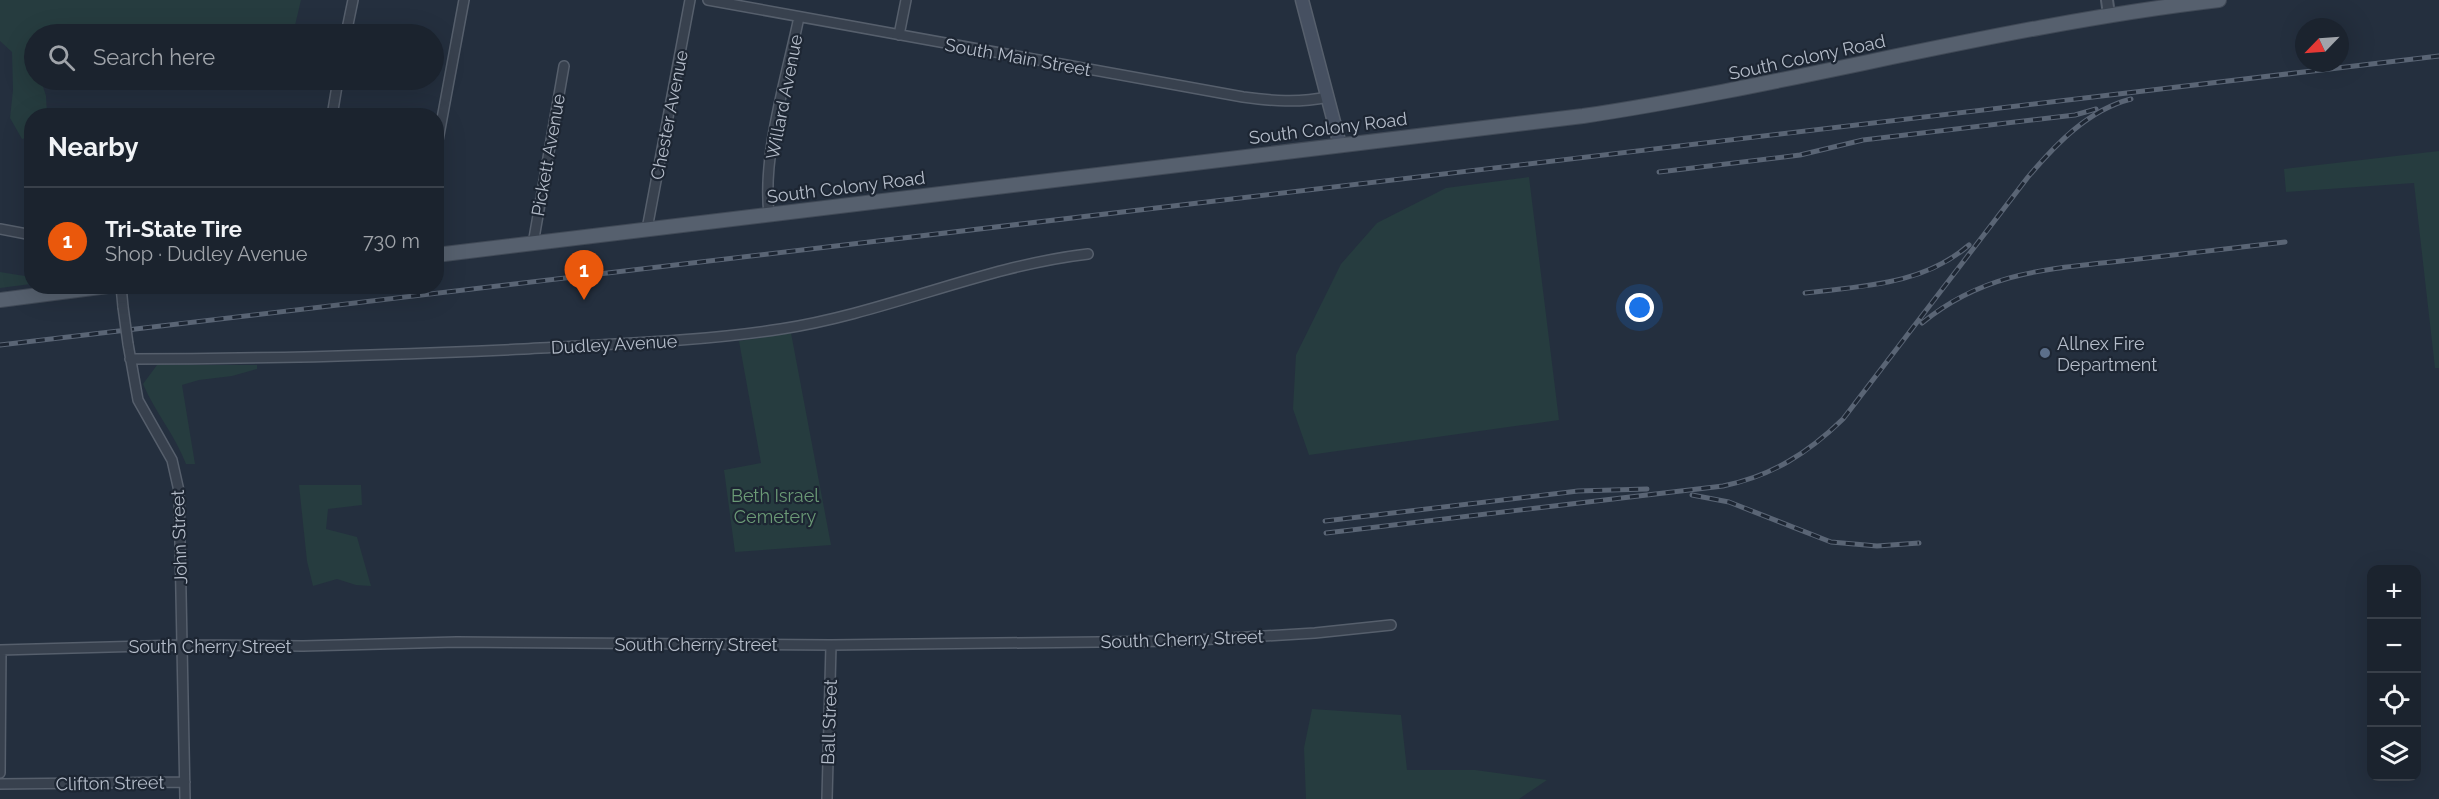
<!DOCTYPE html>
<meta charset="utf-8">
<style>
body{margin:0;font-family:Raleway,sans-serif;background:#242b36;color:#f1f3f6}
.controls{position:absolute;right:18px;bottom:18px;display:grid;overflow:hidden;border-radius:12px;box-shadow:0 6px 24px #0002}
.controls button{width:54px;height:54px;display:grid;place-items:center;padding:0;border:0;border-bottom:2px solid #39404a;background:#1b232e;color:#f1f3f6;font:30px sans-serif}
.compass{position:absolute;left:2295px;top:18px;width:54px;height:54px;border-radius:50%;background:#1b232e;box-shadow:0 6px 24px #0002;rotate:245deg}
.you{position:absolute;left:1640px;top:308px;width:21px;height:21px;margin:-15px;border:4px solid #fff;border-radius:50%;background:#1a73e8;box-shadow:0 0 0 9px #1a73e833}
.badge{display:grid;place-items:center;width:39px;height:39px;border-radius:50%;background:#ea580c;color:#fff;font-size:20px;font-weight:700}
.pin{position:absolute;translate:-50% -50px;filter:drop-shadow(0 2px 3px #0008)}
.pin::after{content:'';position:absolute;top:32px;width:21px;height:18px;background:inherit;clip-path:polygon(0 0,100% 0,50% 100%)}
.list{margin:0;padding:0;list-style:none}
h2{display:flex;justify-content:space-between;align-items:center;height:78px;margin:0;padding:0 24px;font-size:26px}
h2 small{font-size:20px;font-weight:400;color:#a0a4aa}
.list li{display:grid;grid-template-columns:39px 1fr auto;gap:18px;align-items:center;box-sizing:border-box;height:108px;padding:0 24px;border-top:2px solid #39404a}
.list b{display:block;font-size:22px;white-space:nowrap}
.list p{margin:0;font-size:20px;white-space:nowrap;color:#a0a4aa}
.list em{font-size:20px;font-style:normal;color:#a0a4aa}
.icon{flex:none;width:33px;height:33px;fill:none;stroke:currentColor;stroke-width:2;stroke-linecap:round;stroke-linejoin:round}
.map{position:relative;flex:none;width:2439px;height:799px;overflow:hidden}
.search{position:absolute;background:#1b232e;box-shadow:0 6px 24px #0002;left:24px;top:24px;width:420px;height:66px;display:flex;align-items:center;gap:15px;box-sizing:border-box;padding:0 21px;border-radius:33px;color:#a0a4aa;font-size:22px}
.panel{position:absolute;background:#1b232e;box-shadow:0 6px 24px #0002;left:24px;top:108px;width:420px;height:186px;border-radius:24px}
.map>svg:first-child{display:block}
.green{fill:#263c3f}
.lines{fill:none;stroke-linecap:round;stroke-linejoin:round}
.minor-casing{stroke:#565f6c;stroke-width:12}
.tertiary-casing{stroke:#565f6c;stroke-width:14}
.secondary-casing{stroke:#565f6c;stroke-width:15}
.primary-casing{stroke:#414a57;stroke-width:16}
.minor{stroke:#38414e;stroke-width:9}
.tertiary{stroke:#38414e;stroke-width:10}
.secondary{stroke:#465061;stroke-width:12}
.primary{stroke:#56606e;stroke-width:14}
.rail-casing{stroke:#5a6575;stroke-width:5}
.rail{stroke:#1d2633;stroke-width:3;stroke-dasharray:9;stroke-linecap:butt}
.minor-bridge-casing{stroke:#565f6c;stroke-width:12;stroke-linecap:butt}
.minor-bridge{stroke:#38414e;stroke-width:9}
.service-dot{fill:#5c6f8a;stroke:#1d2633;stroke-width:2}
.labels{text-anchor:middle;dominant-baseline:central;stroke-width:4.5;stroke-linejoin:round;paint-order:stroke}
.street-label{font-size:18px;fill:#b4bcc9;stroke:#1d2633}
.poi-label{font-size:18px;fill:#b4bcc9;stroke:#1d2633;text-anchor:start}
.park-label{font-size:18px;fill:#6b9a76;stroke:#1d2633}
</style>
<div class="map">
<svg width="2439" height="799" viewBox="0 0 2439 799">
<rect width="100%" height="100%" fill="#242f3e"/>
<path class="green" d="M 0,0 L 301,0 L 293,34 L 34,34 L 34,80 L 41,80 L 46,96 L 47,115 L 32,116 L 31,136 L 22,139 L 10,118 L 13,90 L 12,52 L 0,41 Z
M 2439,151 L 2439,368 L 2435,368 L 2414,183 L 2286,192 L 2284,169 Z
M 1529,177 L 1559,420 L 1309,455 L 1293,409 L 1296,355 L 1341,264 L 1377,223 L 1446,188 Z
M 0,272 L 31,277 L 31,284 L 0,288 Z
M 791,333 L 831,545 L 735,552 L 724,470 L 761,463 L 739,341 Z
M 157,365 L 257,365 L 257,369 L 232,376 L 199,380 L 182,385 L 195,464 L 186,464 C 175,435 155,412 143,384 Z
M 299,485 L 361,485 L 362,505 L 328,509 L 326,529 L 357,537 L 371,586 L 356,585 L 337,579 L 313,586 L 307,561 Z
M 1312,709 L 1401,715 L 1407,770 L 1475,770 L 1547,780 L 1519,799 L 1306,799 L 1304,748 Z"/>
<g class="lines">
<defs>
<path id="minor" d="M 708,0 L 1243,97 C 1272,101 1299,103 1328,97
M 346,34 L 353,0
M 899,35 L 906,0
M 332,116 L 338,80
M 436,151 L 464,0
M 769,214 C 762,154 787,76 799,17
M 0,229 L 32,235
M 647,229 L 690,0
M 533,244 L 564,66
M 121,286 L 123,307
M 128,344 L 138,400 L 172,460 L 179,491 L 185,799
M 130,359 C 262,359 393,355 524,349 C 610,344 696,342 781,329 C 886,313 983,266 1088,254
M 0,650 L 182,645 L 303,646 L 457,642 L 831,645 L 1181,641 L 1315,633 L 1391,625
M 0,773 L 1,650
M 0,784 L 185,782
M 827,799 L 831,645"/>
<path id="tertiary" d="M 2107,0 L 2109,15"/>
<path id="secondary" d="M 1302,0 L 1340,145"/>
<path id="primary" d="M 436,255 L 1583,116 C 1796,84 2004,25 2219,0
M 0,300 L 108,286"/>
</defs>
<use href="#minor" class="minor-casing"/>
<use href="#tertiary" class="tertiary-casing"/>
<use href="#secondary" class="secondary-casing"/>
<use href="#primary" class="primary-casing"/>
<use href="#minor" class="minor"/>
<use href="#tertiary" class="tertiary"/>
<use href="#secondary" class="secondary"/>
<use href="#primary" class="primary"/>
<defs>
<path id="rail" d="M 1659,172 L 1800,155 L 1863,140 L 2075,115 L 2096,109
M 1805,293 C 1863,286 1923,285 1969,245
M 1922,323 C 1987,270 2051,269 2130,260 C 2182,254 2234,248 2285,242
M 0,345 L 2439,56
M 1692,495 L 1729,502 L 1831,542 L 1877,546 L 1919,543
M 1325,521 L 1578,491 L 1647,489
M 1326,533 L 1723,486 C 1772,476 1808,453 1843,419 L 2028,177 C 2056,144 2088,110 2131,99"/>
</defs>
<use href="#rail" class="rail-casing"/>
<use href="#rail" class="rail"/>
<defs>
<path id="minor-bridge" d="M 123,307 L 128,344"/>
</defs>
<use href="#minor-bridge" class="minor-bridge-casing"/>
<use href="#minor-bridge" class="minor-bridge"/>
</g>
<circle class="service-dot" cx="2045" cy="353" r="6"/>
<g class="labels">
<g class="street-label">
<text transform="translate(1018 57) rotate(10)">South Main Street</text>
<text transform="translate(1807 57) rotate(-12)">South Colony Road</text>
<text transform="translate(784 97) rotate(-79)">Willard Avenue</text>
<text transform="translate(669 115) rotate(-79)">Chester Avenue</text>
<text transform="translate(1328 128) rotate(-7)">South Colony Road</text>
<text transform="translate(548 155) rotate(-80)">Pickett Avenue</text>
<text transform="translate(846 187) rotate(-7)">South Colony Road</text>
<text transform="translate(614 344) rotate(-3)">Dudley Avenue</text>
<text transform="translate(179 537) rotate(-92)">John Street</text>
<text transform="translate(1182 639) rotate(-2)">South Cherry Street</text>
<text x="696" y="644">South Cherry Street</text>
<text x="210" y="646">South Cherry Street</text>
<text transform="translate(829 722) rotate(-88)">Ball Street</text>
<text transform="translate(110 783) rotate(-1)">Clifton Street</text>
</g>
<g class="poi-label">
<text x="2057" y="343">Allnex Fire<tspan x="2057" dy="21">Department</tspan></text>
</g>
<g class="park-label">
<text x="775" y="495">Beth Israel<tspan x="775" dy="21">Cemetery</tspan></text>
</g>
</g>
</svg>
<div class="controls">
<button>+</button>
<button>−</button>
<button><svg class="icon" aria-label="locate" viewBox="0 0 24 24"><circle cx="12" cy="12" r="6"/><path d="M12 2v4M12 18v4M2 12h4M18 12h4"/></svg></button>
<button><svg class="icon" aria-label="layers" viewBox="0 0 24 24"><path d="M12 4l9 5-9 5-9-5zM3 14l9 5 9-5"/></svg></button>
</div>
<svg class="compass" viewBox="-18 -18 36 36"><path d="M0-13l5 13h-10z" fill="#e53935"/><path d="M0 13l5-13h-10z" fill="#a0a4aa"/></svg>
<div class="you"></div>
<div class="pin badge" style="left:584px;top:300px">1</div>
<div class="search"><svg class="icon" aria-label="search" viewBox="0 0 24 24"><circle cx="10" cy="10" r="6"/><path d="M15 15l6 6"/></svg>Search here</div>
<section class="panel">
<h2>Nearby<small></small></h2>
<ul class="list">
<li><span class="badge">1</span><div><b>Tri-State Tire</b><p>Shop · Dudley Avenue</p></div><em>730 m</em></li>
</ul>
</section>
</div>
